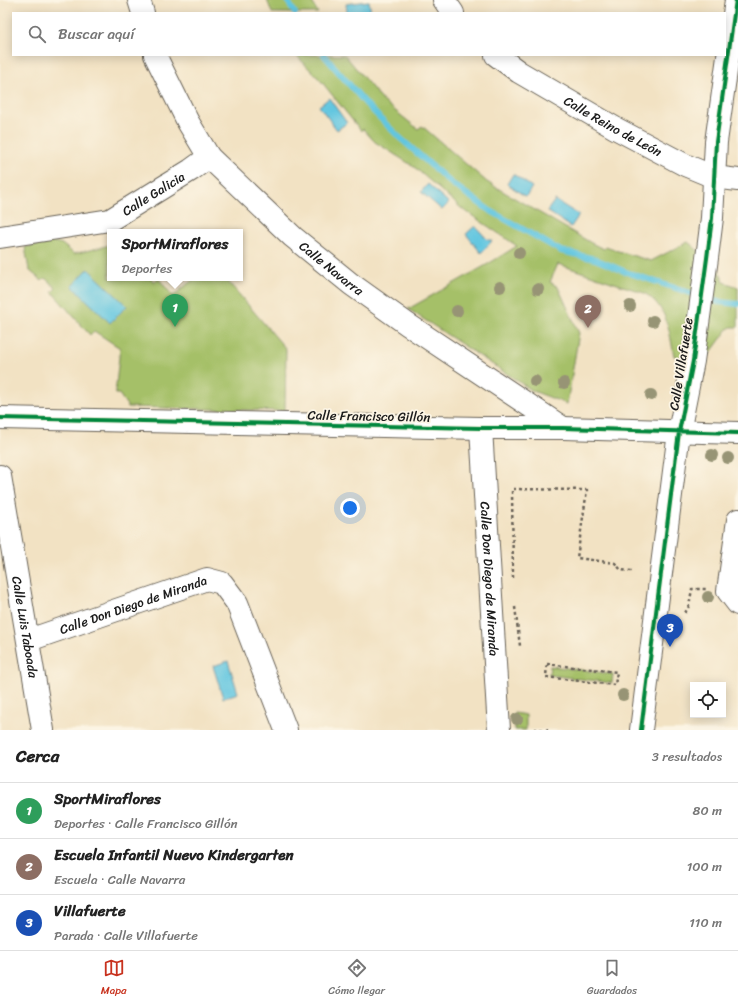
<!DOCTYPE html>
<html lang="es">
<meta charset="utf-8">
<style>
body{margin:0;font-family:Sriracha,sans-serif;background:#f6f6f6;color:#222}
.controls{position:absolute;right:12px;bottom:12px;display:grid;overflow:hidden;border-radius:0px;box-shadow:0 2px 10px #0003}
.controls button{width:36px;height:36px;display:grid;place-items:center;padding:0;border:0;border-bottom:1px solid #e0e0e0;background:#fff;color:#222;font:20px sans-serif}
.you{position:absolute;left:350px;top:508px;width:14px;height:14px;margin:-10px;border:3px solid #fff;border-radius:50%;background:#1a73e8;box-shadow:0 0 0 6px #1a73e833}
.badge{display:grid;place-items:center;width:26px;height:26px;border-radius:50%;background:#c8321e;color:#fff;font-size:13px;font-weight:700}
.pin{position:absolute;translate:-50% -33px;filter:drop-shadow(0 1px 2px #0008)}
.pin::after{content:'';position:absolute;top:21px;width:14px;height:12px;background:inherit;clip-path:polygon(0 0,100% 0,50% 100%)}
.popup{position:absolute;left:107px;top:229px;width:136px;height:52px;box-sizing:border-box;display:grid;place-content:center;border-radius:0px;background:#fff;filter:drop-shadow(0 1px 3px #0005);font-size:13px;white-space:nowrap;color:#767676}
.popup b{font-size:15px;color:#222}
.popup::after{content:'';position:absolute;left:50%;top:100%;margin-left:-8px;border:8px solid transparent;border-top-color:#fff}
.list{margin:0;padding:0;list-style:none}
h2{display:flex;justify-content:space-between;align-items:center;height:52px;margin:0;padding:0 16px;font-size:17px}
h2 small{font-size:13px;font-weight:400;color:#767676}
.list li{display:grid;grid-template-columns:26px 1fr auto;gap:12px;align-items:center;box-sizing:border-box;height:56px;padding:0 16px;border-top:1px solid #e0e0e0}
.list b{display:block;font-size:15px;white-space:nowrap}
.list p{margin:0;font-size:13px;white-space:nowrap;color:#767676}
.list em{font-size:13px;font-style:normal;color:#767676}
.icon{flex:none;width:22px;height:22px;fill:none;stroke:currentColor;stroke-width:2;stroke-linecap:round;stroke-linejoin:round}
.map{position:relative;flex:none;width:738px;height:730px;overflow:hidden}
.search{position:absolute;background:#fff;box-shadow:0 2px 10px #0003;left:12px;right:12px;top:12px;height:44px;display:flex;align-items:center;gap:10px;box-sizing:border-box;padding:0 14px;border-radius:0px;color:#767676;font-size:15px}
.sheet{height:220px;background:#fff}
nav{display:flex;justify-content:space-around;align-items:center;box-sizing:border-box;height:56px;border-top:1px solid #e0e0e0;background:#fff;font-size:11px;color:#767676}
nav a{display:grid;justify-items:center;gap:2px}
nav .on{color:#c8321e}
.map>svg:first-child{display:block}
.green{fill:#a5c067;stroke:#606e42}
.water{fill:#62c6e0;stroke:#3f717e}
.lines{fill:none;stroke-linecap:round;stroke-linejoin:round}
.stream{stroke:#62c6e0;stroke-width:6}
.street-casing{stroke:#676156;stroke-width:24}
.secondary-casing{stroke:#676156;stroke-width:24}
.path{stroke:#676156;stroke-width:2.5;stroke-dasharray:3 3;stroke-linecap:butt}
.street{stroke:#fff;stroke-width:22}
.secondary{stroke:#fff;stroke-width:22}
.cycleway-casing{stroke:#fcf5e5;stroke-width:6}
.cycleway{stroke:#00873e;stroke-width:4}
.tree{fill:#979475}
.labels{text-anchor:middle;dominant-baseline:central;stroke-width:3.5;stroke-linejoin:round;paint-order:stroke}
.street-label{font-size:13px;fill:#1c1c1c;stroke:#fcf5e5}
</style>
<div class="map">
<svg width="738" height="730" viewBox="0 0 738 730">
<rect width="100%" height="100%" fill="#fcf5e5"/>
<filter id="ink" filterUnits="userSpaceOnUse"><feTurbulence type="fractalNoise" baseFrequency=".025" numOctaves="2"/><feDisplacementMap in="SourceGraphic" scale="8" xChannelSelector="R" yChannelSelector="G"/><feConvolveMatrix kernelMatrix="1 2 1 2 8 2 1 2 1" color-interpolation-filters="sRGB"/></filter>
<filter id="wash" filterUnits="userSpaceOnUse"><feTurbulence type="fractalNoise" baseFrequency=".012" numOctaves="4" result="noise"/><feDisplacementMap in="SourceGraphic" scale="16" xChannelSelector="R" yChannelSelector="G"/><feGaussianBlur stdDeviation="0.9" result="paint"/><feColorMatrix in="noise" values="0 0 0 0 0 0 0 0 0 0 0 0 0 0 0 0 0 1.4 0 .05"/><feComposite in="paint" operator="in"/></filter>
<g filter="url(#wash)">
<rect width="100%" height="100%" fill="#f2e2c3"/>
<path class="green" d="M 267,0 L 311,0 L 318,13 L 272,13 Z
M 296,55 L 345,55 L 383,101 L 418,129 L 422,126 L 487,182 L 593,244 L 604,249 L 605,247 L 651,261 L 688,242 L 717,267 L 724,282 L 738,287 L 738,327 L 731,327 L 728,329 L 703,363 L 674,356 C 669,331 668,307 644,293 L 558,264 L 550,282 L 558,287 L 579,333 L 567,404 L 533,391 L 408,309 L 488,264 L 517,246 L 461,208 L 413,166 L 375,142 L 363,129 L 361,131 L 321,81 Z
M 55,242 L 62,244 L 74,254 L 110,245 L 110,278 L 151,278 L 154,282 L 159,279 L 173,296 L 195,278 L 225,278 L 286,349 L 285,411 L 128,407 L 119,394 L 115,394 L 120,348 L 94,331 L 90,335 L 52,292 L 56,288 L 45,278 L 42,281 L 29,270 L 25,247 Z
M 550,666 L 613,674 L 612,683 L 549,675 Z
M 514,713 L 526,715 L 526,730 L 515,730 Z"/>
<path class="water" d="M 369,1 L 371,13 L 347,13 L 346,4 Z
M 329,98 L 347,123 L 337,130 L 319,106 Z
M 513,174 L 532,187 L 526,197 L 507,184 Z
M 428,184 L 449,203 L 442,210 L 421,192 Z
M 555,200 L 579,215 L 571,227 L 547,211 Z
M 475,226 L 487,239 L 492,241 L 481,253 L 466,234 Z
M 88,269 L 127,306 L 110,323 L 72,286 Z
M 228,661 L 238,693 L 223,698 L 213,666 Z"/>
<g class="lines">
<path class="stream" d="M 287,0 L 295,13
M 324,55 L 367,105 L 399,137 L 451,183 L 489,210 L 561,251 L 595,259 L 626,272 L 718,302 L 738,304"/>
</g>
</g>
<g filter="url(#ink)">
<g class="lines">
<defs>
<g id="street">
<path d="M 139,0 L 143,13"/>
<path d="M 444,0 L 453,13"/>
<path id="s1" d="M 155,55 L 188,122 L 209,157 L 293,237 L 351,284 L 407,324 L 563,428"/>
<path id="s2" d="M 496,55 L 519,72 L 615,128 L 685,165 L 714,177 L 738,180"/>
<path id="s3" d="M 0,237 L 110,220 L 191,170 L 209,157"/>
<path d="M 0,418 L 481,428 L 563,428 L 738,433"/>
<path id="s4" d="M 481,428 L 499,730"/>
<path d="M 738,520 L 728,591 L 738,604"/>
<path id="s5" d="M 29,640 L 207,579 L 222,583 L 237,603 L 286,730"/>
</g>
<g id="secondary">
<path id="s6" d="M 0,476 L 43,730"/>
<path d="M 641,730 L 679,432 L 693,361 L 707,258 L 712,218 L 716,142 L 736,0"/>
</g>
</defs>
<use href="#street" class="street-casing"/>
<use href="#secondary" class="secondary-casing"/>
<path class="path" d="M 513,578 L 512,489 L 587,490 L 577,558 L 615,563 L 621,570 L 632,571
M 515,607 L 520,646
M 685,613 L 689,606 L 692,589 L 707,589
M 547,664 L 617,672 L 615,685 L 546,677 Z
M 534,729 L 548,730"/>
<use href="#street" class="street"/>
<use href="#secondary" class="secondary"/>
<defs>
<path id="cycleway" d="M 0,418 L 481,428 L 563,428 L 738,433
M 641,730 L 679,432 L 693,361 L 707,258 L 712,218 L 716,142 L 736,0"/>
</defs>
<use href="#cycleway" class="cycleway-casing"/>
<use href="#cycleway" class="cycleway"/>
</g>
<g class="tree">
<circle cx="519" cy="253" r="6"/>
<circle cx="500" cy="287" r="6"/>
<circle cx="538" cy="289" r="6"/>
<circle cx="630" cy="306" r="6"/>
<circle cx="457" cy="311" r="6"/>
<circle cx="653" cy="321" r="6"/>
<circle cx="535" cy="381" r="6"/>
<circle cx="564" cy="383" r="6"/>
<circle cx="651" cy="395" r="6"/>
<circle cx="712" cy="455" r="6"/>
<circle cx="728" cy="458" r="6"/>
<circle cx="708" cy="597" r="6"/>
<circle cx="623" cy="695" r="6"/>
<circle cx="517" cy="719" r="6"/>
</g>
</g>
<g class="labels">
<g class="street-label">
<text stroke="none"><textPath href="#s2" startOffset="137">Calle Reino de León</textPath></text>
<text stroke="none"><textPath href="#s3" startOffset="162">Calle Galicia</textPath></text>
<text stroke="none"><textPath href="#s1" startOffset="281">Calle Navarra</textPath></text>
<text transform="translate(681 364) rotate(-81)">Calle Villafuerte</text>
<text transform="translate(369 416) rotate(1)">Calle Francisco Gillón</text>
<text stroke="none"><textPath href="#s4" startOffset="151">Calle Don Diego de Miranda</textPath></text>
<text stroke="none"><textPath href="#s5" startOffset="110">Calle Don Diego de Miranda</textPath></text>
<text stroke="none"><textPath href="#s6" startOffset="153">Calle Luis Taboada</textPath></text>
</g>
</g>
</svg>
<div class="controls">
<button><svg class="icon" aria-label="locate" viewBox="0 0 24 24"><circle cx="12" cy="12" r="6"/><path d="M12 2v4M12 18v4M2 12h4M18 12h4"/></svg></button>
</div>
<div class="you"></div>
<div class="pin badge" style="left:175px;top:327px;background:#2e9e5b">1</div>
<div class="popup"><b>SportMiraflores</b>Deportes</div>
<div class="pin badge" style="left:588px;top:328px;background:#8d6e63">2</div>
<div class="pin badge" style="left:670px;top:647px;background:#1a4fb4">3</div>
<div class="search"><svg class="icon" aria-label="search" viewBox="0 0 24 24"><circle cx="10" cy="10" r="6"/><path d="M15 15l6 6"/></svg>Buscar aquí</div>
</div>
<section class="sheet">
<h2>Cerca<small>3 resultados</small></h2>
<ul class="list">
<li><span class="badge" style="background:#2e9e5b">1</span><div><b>SportMiraflores</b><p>Deportes · Calle Francisco Gillón</p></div><em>80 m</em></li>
<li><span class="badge" style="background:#8d6e63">2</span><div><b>Escuela Infantil Nuevo Kindergarten</b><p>Escuela · Calle Navarra</p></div><em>100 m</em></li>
<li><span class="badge" style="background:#1a4fb4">3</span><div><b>Villafuerte</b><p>Parada · Calle Villafuerte</p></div><em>110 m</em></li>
</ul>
</section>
<nav>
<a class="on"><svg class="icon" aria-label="map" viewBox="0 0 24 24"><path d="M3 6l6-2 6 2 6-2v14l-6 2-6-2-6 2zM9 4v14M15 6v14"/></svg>Mapa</a>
<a><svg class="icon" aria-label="directions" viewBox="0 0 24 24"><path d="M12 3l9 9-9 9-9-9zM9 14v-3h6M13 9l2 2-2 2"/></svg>Cómo llegar</a>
<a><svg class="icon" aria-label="saved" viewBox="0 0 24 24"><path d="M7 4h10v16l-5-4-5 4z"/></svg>Guardados</a>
</nav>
